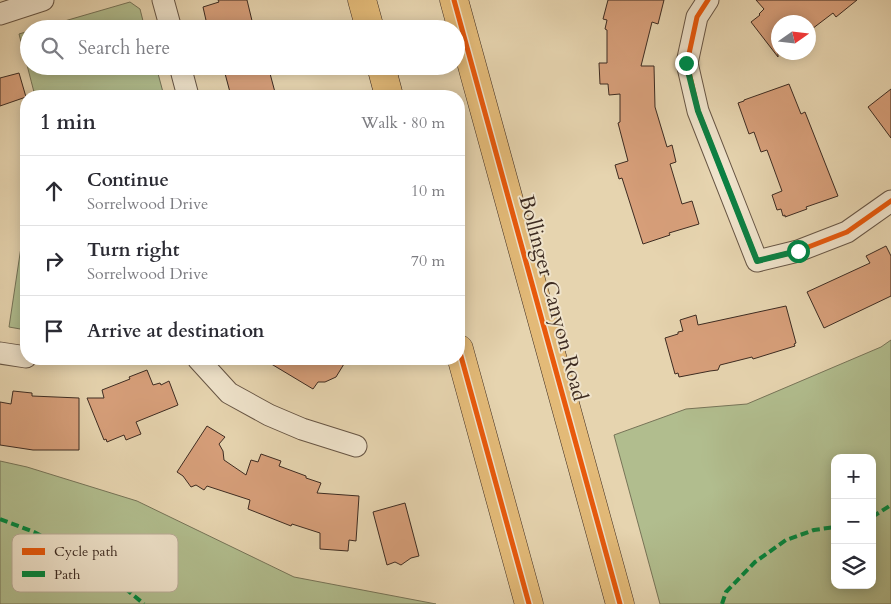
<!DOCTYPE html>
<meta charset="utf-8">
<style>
body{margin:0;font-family:Cardo,serif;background:#f7f7f7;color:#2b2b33}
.controls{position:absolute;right:15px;bottom:15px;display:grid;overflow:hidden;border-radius:10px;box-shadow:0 2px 12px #0003}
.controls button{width:45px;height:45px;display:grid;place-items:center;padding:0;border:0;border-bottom:1px solid #e1e1e2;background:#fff;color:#2b2b33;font:25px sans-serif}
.compass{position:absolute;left:771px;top:15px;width:45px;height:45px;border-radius:50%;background:#fff;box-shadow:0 2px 12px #0003;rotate:76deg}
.stop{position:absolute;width:15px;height:15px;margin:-11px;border:4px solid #0b8043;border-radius:50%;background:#fff}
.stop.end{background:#0b8043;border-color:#fff;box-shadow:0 1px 5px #0008}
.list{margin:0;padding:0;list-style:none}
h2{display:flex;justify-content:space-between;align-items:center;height:65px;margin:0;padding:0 20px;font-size:21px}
h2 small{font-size:16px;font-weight:400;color:#7c7c81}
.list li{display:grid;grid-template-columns:32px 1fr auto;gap:15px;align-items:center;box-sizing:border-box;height:70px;padding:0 20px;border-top:1px solid #e1e1e2}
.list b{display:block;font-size:19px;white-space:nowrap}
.list p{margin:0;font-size:16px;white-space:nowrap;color:#7c7c81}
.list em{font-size:16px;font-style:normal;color:#7c7c81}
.icon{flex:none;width:28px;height:28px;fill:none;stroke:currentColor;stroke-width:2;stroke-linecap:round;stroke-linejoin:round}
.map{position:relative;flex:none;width:891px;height:604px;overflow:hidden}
.search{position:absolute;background:#fff;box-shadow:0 2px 12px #0003;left:20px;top:20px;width:445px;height:55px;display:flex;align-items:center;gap:12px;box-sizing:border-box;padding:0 18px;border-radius:28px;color:#7c7c81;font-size:19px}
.panel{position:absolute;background:#fff;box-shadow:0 2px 12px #0003;left:20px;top:90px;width:445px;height:275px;border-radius:20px}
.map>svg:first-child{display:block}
.green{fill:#b1bd8e;stroke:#777458;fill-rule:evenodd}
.building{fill:#d79f7a;stroke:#3d2b21}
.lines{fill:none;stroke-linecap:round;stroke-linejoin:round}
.minor-casing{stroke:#675544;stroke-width:23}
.major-casing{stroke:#3d2b21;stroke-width:29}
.minor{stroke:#efe3cb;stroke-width:21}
.major{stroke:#e3ba78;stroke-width:28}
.quiet{stroke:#00873e;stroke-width:4;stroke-dasharray:8 4;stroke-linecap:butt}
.cycleway-casing{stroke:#efe3cb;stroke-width:8}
.cycleway{stroke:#e8590c;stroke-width:5}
.route{stroke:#0b8043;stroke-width:6}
.labels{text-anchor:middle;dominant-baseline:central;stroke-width:4;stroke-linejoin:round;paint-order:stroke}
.street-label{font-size:21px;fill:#3d2b21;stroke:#efe3cb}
.key{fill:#efe3cb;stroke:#baac98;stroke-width:1}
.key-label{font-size:14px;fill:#3d2b21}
</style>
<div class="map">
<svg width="891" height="604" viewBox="0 0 891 604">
<rect width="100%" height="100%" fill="#e6d4af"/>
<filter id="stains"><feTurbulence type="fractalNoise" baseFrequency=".004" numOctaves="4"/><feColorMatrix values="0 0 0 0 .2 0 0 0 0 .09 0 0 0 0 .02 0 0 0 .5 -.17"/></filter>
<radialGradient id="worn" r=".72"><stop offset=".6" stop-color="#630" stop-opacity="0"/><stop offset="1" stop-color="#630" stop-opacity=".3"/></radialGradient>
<path class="green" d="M 130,2 L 140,9 L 145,29 L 37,29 Z
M 29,31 L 29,66 L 156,66 L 164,96 L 35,96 L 19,34 Z
M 26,214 L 26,330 L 9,327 Z
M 891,340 L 891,604 L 660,604 L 614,435 L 686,409 L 747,404 L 881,347 ZM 835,458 L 872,458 L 872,585 L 835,585 Z
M 0,461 L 27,467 L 137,501 L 294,577 L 436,604 L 0,604 Z"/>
<path class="building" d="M 218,0 L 247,0 L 254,29 L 208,29 L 203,7 L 219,2 Z
M 608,0 L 664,0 L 658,24 L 652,22 L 641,66 L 654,66 L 655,107 L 667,147 L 672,145 L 676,162 L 670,164 L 682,204 L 692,201 L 699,224 L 669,233 L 670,235 L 643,244 L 622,178 L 619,179 L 615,165 L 628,161 L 618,123 L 620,122 L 620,94 L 609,95 L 608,84 L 600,84 L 599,63 L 607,63 L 607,30 L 605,29 L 607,20 L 603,19 Z
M 756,0 L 857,0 L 836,17 L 833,13 L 808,32 L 808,22 L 778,22 L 778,57 L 751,22 L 760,15 L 759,14 L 764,9 Z
M 223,66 L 268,66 L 276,96 L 231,96 Z
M 19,73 L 26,97 L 0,106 L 0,78 Z
M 789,84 L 801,114 L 805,112 L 838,196 L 806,207 L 807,209 L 785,217 L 785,215 L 783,216 L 781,209 L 777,210 L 772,195 L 782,191 L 767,150 L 761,152 L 754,132 L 749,134 L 738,103 L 744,101 L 744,100 Z
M 891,89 L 891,138 L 868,107 Z
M 886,246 L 891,256 L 891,296 L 824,328 L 807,292 L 870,263 L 866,256 Z
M 786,306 L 796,343 L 794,344 L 795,346 L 753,359 L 752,357 L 720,365 L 718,370 L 710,371 L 679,377 L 678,373 L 675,374 L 665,338 L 678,334 L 678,332 L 683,331 L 680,320 L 696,315 L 698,325 Z
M 263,359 L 347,359 L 336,377 L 325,382 L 318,382 L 313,389 Z
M 147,370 L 153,385 L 160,383 L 161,385 L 169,381 L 178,405 L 136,422 L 141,434 L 126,440 L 124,435 L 107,442 L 106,439 L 104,440 L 87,398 L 104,398 L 102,390 L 130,379 L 129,377 Z
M 13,391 L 32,393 L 32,396 L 79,398 L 79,450 L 33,450 L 0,445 L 0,402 L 11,404 Z
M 207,426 L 225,437 L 219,444 L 223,451 L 224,460 L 246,475 L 251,460 L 258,462 L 261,454 L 281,461 L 279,466 L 306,476 L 306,478 L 321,483 L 317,493 L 359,496 L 356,541 L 349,540 L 348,551 L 320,549 L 320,533 L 292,524 L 291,526 L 248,509 L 250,500 L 207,486 L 204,490 L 196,485 L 191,487 L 183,476 L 177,472 Z
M 405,503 L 419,556 L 411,558 L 401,565 L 395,562 L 387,565 L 373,512 Z"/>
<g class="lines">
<defs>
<path id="minor" d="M 163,0 L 171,29
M 708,0 L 697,17 L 687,63 L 698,111 L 757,261 L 798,251 L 847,232 L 891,201
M 0,14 L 43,0
M 180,66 L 188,96
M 0,353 L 26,357
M 198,359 L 229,393 L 269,415 L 302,429 L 356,446"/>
<path id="major" d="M 362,0 L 370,29
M 454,0 L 620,604
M 381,66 L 389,96
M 459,349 L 529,604"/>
</defs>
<use href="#minor" class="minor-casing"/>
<use href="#major" class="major-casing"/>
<use href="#minor" class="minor"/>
<use href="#major" class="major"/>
<path class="quiet" d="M 872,517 L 891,505
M 0,519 L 34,532 L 99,567 L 144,604
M 722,604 L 726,592 L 755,562 L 786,540 L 814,530 L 835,527"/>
<defs>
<path id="cycleway" d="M 454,0 L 620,604
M 708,0 L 697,17 L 687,63 L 698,111 L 757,261 L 798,251 L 847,232 L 891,201
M 459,349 L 529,604"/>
</defs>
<use href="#cycleway" class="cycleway-casing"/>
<use href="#cycleway" class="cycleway"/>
</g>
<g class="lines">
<path class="route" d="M 686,63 L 698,111 L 757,261 L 798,251"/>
</g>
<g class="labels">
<g class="street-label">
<text transform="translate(553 298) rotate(75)">Bollinger Canyon Road</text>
</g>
</g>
<rect x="12" y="534" width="166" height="58" rx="8" class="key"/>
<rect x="22" y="548" width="23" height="7" fill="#e8590c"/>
<rect x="22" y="571" width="23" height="6" fill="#00873e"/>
<g class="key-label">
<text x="54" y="556">Cycle path</text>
<text x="54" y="579">Path</text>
</g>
<rect width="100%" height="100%" filter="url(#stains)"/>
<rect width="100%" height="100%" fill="url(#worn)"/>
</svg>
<div class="controls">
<button>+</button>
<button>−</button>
<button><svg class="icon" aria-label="layers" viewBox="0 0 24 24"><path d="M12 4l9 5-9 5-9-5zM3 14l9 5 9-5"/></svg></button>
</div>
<svg class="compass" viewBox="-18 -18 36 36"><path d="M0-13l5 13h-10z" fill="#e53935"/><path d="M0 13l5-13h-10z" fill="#7c7c81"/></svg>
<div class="stop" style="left:798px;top:251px"></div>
<div class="stop end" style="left:686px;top:63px"></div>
<div class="search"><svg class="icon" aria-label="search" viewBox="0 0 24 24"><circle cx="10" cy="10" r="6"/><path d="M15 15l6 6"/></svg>Search here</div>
<section class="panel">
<h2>1 min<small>Walk · 80 m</small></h2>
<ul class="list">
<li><svg class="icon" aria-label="ahead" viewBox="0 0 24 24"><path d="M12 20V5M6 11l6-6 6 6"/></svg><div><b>Continue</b><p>Sorrelwood Drive</p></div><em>10 m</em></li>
<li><svg class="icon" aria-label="right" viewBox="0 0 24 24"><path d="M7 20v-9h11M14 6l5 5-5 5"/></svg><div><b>Turn right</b><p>Sorrelwood Drive</p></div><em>70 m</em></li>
<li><svg class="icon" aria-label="arrive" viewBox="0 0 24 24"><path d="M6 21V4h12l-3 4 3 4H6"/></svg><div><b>Arrive at destination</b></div></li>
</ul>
</section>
</div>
